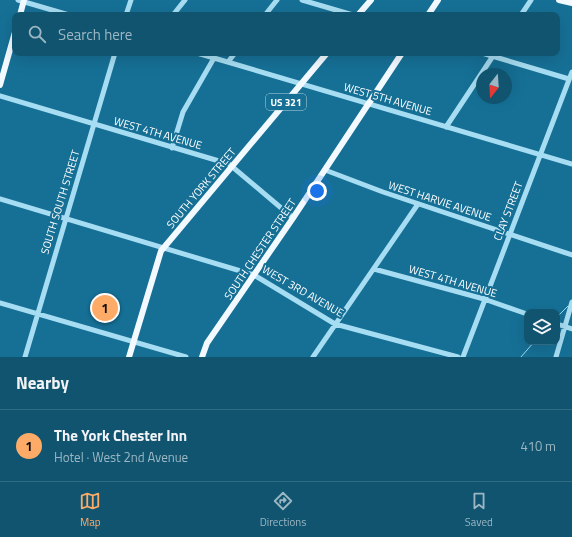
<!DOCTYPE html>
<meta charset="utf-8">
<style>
body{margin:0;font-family:"Titillium Web",sans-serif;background:#195a75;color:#f1f3f6}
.controls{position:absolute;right:12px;bottom:12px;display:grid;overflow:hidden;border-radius:8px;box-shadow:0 4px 16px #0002}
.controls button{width:36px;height:36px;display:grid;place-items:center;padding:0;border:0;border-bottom:1px solid #306a83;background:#105470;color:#f1f3f6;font:20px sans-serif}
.compass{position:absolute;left:476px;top:68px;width:36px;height:36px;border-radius:50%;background:#105470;box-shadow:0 4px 16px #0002;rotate:197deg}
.you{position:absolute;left:317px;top:191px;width:14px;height:14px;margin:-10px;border:3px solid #fff;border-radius:50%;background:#1a73e8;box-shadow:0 0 0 6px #1a73e833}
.badge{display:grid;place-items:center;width:26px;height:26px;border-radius:50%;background:#ffab68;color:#111;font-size:13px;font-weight:700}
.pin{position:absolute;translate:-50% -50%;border:2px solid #fff;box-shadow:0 1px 4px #0006}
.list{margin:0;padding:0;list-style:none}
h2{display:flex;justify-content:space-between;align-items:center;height:52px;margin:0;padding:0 16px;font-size:17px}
h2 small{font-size:13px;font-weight:400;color:#9cb7c3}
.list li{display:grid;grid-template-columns:26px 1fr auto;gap:12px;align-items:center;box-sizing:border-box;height:72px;padding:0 16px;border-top:1px solid #306a83}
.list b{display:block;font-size:15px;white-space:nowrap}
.list p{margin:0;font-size:13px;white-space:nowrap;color:#9cb7c3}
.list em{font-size:13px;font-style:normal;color:#9cb7c3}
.icon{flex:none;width:22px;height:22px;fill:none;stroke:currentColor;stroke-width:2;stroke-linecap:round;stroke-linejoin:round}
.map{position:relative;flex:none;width:572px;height:357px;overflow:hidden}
.search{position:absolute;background:#105470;box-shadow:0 4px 16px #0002;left:12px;right:12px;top:12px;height:44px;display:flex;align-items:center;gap:10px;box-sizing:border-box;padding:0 14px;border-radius:8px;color:#9cb7c3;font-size:15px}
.sheet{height:124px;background:#105470}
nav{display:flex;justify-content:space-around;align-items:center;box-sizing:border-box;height:56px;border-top:1px solid #306a83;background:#105470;font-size:11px;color:#9cb7c3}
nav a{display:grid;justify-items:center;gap:2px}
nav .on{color:#ffab68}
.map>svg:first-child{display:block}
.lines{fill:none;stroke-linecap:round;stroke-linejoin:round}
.stream{stroke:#9adcf4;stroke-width:1}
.minor{stroke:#a7ddf2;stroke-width:5}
.major{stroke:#f2faff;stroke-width:6}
.labels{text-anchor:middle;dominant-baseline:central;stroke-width:4;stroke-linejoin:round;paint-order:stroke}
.shield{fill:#167096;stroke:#b9d4e0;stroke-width:1}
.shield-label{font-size:10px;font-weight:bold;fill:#fff}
.street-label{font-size:11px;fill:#fff;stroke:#167096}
</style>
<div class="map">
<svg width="572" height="357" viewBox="0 0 572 357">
<rect width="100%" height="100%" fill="#167096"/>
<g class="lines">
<path class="stream" d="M 557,317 L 568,306
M 521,357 L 534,342"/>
<path class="minor" d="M 18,0 L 69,15
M 302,0 L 353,15
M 126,15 L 131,0
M 173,15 L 185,0
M 265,15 L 277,0
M 521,15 L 531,0
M 197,53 L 572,164
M 482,53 L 569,79
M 228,62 L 235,53
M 0,96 L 229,164 L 293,218
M 446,127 L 495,53
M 172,148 L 183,112 L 214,58
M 325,170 L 383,192 L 572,255
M 0,199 L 254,275 L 335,324 L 458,357
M 374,269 L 484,299 L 527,314
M 0,303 L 186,357
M 557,324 L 572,329
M 25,357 L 115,53
M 313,357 L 418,204
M 463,357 L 572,72
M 556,357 L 572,302"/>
<path class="major" d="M 559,0 L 572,3
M 20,15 L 24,0
M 358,15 L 371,0
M 428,15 L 438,0
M 0,85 L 15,32
M 129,357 L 161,251 L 327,53
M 202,357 L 207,343 L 293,218 L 402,53"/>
</g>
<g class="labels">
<rect class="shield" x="266" y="94" width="40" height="16" rx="3"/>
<g class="shield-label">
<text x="286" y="102">US 321</text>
</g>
<g class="street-label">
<text transform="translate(388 99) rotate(16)">WEST 5TH AVENUE</text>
<text transform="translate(158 133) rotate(16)">WEST 4TH AVENUE</text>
<text transform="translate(201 188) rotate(-50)">SOUTH YORK STREET</text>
<text transform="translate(440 201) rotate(18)">WEST HARVIE AVENUE</text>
<text transform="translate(60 202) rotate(-73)">SOUTH SOUTH STREET</text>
<text transform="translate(508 211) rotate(-69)">CLAY STREET</text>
<text transform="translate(260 249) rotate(-56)">SOUTH CHESTER STREET</text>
<text transform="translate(453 281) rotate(16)">WEST 4TH AVENUE</text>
<text transform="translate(303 291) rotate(30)">WEST 3RD AVENUE</text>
</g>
</g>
</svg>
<div class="controls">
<button><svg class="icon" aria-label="layers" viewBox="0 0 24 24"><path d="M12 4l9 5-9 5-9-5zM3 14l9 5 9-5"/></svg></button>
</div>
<svg class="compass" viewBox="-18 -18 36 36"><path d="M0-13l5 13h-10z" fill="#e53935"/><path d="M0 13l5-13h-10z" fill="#9cb7c3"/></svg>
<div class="you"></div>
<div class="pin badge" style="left:105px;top:308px">1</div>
<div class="search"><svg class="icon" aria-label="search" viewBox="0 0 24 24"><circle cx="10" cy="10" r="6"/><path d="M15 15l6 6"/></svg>Search here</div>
</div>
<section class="sheet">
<h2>Nearby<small></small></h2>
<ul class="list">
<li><span class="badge">1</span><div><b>The York Chester Inn</b><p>Hotel · West 2nd Avenue</p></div><em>410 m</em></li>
</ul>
</section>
<nav>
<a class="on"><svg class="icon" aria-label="map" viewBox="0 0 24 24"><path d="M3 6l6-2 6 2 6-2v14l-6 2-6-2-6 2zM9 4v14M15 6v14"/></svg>Map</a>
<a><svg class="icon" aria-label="directions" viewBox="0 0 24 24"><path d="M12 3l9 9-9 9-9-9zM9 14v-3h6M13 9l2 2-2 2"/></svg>Directions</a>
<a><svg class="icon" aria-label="saved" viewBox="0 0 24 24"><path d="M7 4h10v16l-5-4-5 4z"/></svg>Saved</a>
</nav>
